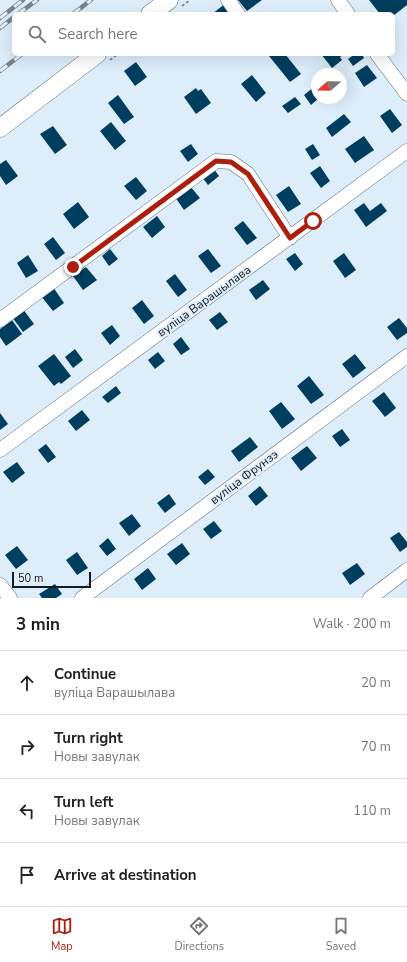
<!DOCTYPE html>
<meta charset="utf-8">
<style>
body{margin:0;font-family:"Nunito Sans",sans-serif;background:#f2f2f2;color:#222}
.compass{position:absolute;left:311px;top:68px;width:36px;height:36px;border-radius:50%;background:#fff;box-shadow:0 4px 16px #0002;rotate:250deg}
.scale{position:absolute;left:12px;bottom:10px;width:79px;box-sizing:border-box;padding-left:4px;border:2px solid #141a1e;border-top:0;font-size:11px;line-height:14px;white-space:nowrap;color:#141a1e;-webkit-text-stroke:3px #ddedfa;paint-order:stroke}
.stop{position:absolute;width:12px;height:12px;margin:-9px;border:3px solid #ae1e0f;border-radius:50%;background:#fff}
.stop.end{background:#ae1e0f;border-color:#fff;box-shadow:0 1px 4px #0008}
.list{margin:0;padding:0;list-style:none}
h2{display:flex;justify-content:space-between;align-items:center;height:52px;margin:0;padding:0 16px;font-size:17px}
h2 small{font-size:13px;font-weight:400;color:#767676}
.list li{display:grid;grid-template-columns:26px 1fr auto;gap:12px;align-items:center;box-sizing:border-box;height:64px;padding:0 16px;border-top:1px solid #e0e0e0}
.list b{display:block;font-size:15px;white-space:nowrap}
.list p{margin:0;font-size:13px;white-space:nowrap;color:#767676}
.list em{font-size:13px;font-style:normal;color:#767676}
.icon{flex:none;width:22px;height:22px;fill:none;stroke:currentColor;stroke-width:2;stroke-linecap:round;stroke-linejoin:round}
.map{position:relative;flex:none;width:407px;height:598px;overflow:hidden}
.search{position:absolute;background:#fff;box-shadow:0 4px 16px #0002;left:12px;right:12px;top:12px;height:44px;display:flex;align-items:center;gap:10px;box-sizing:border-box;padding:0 14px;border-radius:6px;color:#767676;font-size:15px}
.sheet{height:308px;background:#fff}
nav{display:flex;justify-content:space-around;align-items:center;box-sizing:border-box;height:56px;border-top:1px solid #e0e0e0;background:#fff;font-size:11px;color:#767676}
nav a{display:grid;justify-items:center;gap:2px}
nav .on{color:#ae1e0f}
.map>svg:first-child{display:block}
.building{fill:#003e5f}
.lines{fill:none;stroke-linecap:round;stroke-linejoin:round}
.minor-casing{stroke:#5e6d78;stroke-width:15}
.major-casing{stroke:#5e6d78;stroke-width:19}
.path{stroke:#838e97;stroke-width:2;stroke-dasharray:3 2;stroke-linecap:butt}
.minor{stroke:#fff;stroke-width:14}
.major{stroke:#fff;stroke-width:18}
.rail-casing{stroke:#78838b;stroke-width:4.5}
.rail{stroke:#ddedfa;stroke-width:3;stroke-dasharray:9;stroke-linecap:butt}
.route{stroke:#ae1e0f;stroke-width:5}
.labels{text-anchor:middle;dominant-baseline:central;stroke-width:4;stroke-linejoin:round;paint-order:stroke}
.street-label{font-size:12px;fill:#141a1e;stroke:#ddedfa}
</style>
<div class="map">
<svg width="407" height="598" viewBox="0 0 407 598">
<rect width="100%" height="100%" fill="#ddedfa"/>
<path class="building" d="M 238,0 L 262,0 L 247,11 Z
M 369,0 L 407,0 L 407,5 L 393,16 L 393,14 L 380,14 Z
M 226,3 L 234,14 L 212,14 Z
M 272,54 L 285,54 L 301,74 L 290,82 L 269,56 Z
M 321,54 L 344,54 L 340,57 L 342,60 L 332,68 Z
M 355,54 L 362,54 L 364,58 L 353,66 L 348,59 Z
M 136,62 L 147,77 L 135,86 L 124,71 Z
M 367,65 L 377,78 L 364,87 L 355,73 Z
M 252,75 L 266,93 L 256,102 L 241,84 Z
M 314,87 L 317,91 L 317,98 L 319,98 L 311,105 L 304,95 Z
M 196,88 L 198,91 L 201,89 L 211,103 L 196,114 L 184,97 Z
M 118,95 L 134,117 L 124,124 L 108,103 Z
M 295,97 L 301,104 L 288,113 L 282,106 Z
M 390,109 L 402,125 L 392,133 L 380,116 Z
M 344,114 L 351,122 L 332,137 L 326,128 Z
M 111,122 L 126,141 L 115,150 L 100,131 Z
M 53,126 L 67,145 L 55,154 L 40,134 Z
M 364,136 L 374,150 L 355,163 L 345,149 Z
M 191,144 L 198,154 L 188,162 L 180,151 Z
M 313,144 L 320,155 L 312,160 L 305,149 Z
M 6,160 L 18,176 L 6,185 L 0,176 L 0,164 Z
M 320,166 L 330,181 L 321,188 L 310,173 Z
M 213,168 L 219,176 L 208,185 L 202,177 Z
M 136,177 L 147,191 L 136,200 L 124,186 Z
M 190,186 L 200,198 L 184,210 L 175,197 Z
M 289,186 L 301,204 L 288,212 L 276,195 Z
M 78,202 L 89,217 L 74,229 L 63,214 Z
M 364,203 L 370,211 L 381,203 L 387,211 L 366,227 L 354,210 Z
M 157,216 L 165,227 L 152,238 L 143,227 Z
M 243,221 L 257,238 L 247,245 L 234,228 Z
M 53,237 L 65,253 L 56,260 L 44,244 Z
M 110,249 L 118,259 L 109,266 L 102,256 Z
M 208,249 L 221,266 L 211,273 L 198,256 Z
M 295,253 L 303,264 L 295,271 L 286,259 Z
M 344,253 L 356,270 L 345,278 L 333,261 Z
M 28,255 L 38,271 L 26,278 L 17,263 Z
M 86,267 L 97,280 L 83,290 L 73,276 Z
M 175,274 L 187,290 L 178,297 L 166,281 Z
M 263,280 L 270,289 L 256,300 L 249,290 Z
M 53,287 L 64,303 L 53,311 L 41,296 Z
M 142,300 L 154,316 L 144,324 L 132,308 Z
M 23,309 L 34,324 L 23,332 L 12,317 Z
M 220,312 L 228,322 L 217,330 L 209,320 Z
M 399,318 L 407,328 L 407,333 L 397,340 L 387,327 Z
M 12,320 L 22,334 L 6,346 L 0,337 L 0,329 Z
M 112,325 L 120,336 L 110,345 L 101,333 Z
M 181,337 L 190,349 L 181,355 L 173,344 Z
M 75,349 L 83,360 L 73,368 L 65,357 Z
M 158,352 L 165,361 L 155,369 L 148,360 Z
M 54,354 L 71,376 L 61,384 L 59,382 L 54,386 L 38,366 Z
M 355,354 L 366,368 L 353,378 L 342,364 Z
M 309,376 L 324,395 L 311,404 L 297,386 Z
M 116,386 L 121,393 L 108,403 L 102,397 Z
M 384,392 L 396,408 L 385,417 L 372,401 Z
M 281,402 L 295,419 L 282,429 L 269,411 Z
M 82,410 L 90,420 L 76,431 L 68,421 Z
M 0,413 L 8,424 L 0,430 Z
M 342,429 L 350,440 L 340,447 L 332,436 Z
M 250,437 L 258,447 L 239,462 L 231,451 Z
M 46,444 L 56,457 L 48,463 L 38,450 Z
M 307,446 L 317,458 L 301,471 L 291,458 Z
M 17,462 L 25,473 L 12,483 L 3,472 Z
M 208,469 L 215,477 L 205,485 L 198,477 Z
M 260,486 L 268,496 L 256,506 L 248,496 Z
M 169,494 L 176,504 L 165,513 L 157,503 Z
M 132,514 L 141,526 L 129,536 L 119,523 Z
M 214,521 L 222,531 L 211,539 L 203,529 Z
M 399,532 L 407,542 L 407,547 L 400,552 L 390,538 Z
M 108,538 L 116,549 L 107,556 L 99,546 Z
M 182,543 L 190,554 L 176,565 L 167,554 Z
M 17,546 L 28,560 L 16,569 L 5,555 Z
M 77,552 L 88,568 L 77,575 L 66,560 Z
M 357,563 L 365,574 L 350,585 L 342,573 Z
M 148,568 L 156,579 L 142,590 L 134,579 Z
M 55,584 L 62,594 L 56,598 L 42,598 L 39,594 Z"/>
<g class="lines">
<defs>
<path id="minor" d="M 228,0 L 238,14
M 338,0 L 348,14
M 377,54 L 407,94
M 0,320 L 216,161 L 231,162 L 248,174 L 290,238
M 0,450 L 407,151
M 0,585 L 10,598
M 82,598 L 407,356
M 370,598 L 407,570"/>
<path id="major" d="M 150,14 L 169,0
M 0,128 L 97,54"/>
</defs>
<use href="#minor" class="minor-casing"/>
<use href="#major" class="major-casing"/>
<path class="path" d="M 182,6 L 190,0
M 110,60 L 118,54"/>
<use href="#minor" class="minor"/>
<use href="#major" class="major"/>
<defs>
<path id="rail" d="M 18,14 L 37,0
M 73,14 L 91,0
M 0,18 L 23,0
M 0,28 L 14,17
M 0,71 L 22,54"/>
</defs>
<use href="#rail" class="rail-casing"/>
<use href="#rail" class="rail"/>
</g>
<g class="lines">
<path class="route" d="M 73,267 L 216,161 L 231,162 L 248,174 L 290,238 L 313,221"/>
</g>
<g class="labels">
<g class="street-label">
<text transform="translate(204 301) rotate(-36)">вуліца Варашылава</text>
<text transform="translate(244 477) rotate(-37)">вуліца Фрунзэ</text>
</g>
</g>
</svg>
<svg class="compass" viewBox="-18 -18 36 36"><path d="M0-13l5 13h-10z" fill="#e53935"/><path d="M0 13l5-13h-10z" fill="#767676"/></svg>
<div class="scale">50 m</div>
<div class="stop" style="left:313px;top:221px"></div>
<div class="stop end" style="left:73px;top:267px"></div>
<div class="search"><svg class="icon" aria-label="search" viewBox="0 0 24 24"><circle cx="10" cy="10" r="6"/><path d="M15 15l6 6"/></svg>Search here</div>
</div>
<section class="sheet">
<h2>3 min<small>Walk · 200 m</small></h2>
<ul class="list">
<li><svg class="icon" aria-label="ahead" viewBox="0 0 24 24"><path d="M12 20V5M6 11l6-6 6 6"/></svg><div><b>Continue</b><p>вуліца Варашылава</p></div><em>20 m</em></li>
<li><svg class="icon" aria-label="right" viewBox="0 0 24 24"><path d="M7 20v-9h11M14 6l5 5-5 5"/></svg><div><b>Turn right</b><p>Новы завулак</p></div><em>70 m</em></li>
<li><svg class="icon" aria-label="left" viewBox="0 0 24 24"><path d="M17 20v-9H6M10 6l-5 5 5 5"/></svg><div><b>Turn left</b><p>Новы завулак</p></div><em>110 m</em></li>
<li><svg class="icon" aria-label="arrive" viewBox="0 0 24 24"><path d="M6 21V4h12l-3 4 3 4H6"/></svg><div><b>Arrive at destination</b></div></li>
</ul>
</section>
<nav>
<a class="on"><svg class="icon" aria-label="map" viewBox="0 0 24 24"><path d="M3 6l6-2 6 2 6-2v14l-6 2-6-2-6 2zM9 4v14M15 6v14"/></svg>Map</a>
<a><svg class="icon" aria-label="directions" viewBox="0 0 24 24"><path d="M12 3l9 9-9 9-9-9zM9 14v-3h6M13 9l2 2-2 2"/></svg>Directions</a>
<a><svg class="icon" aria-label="saved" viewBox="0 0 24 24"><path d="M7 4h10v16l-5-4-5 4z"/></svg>Saved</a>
</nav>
